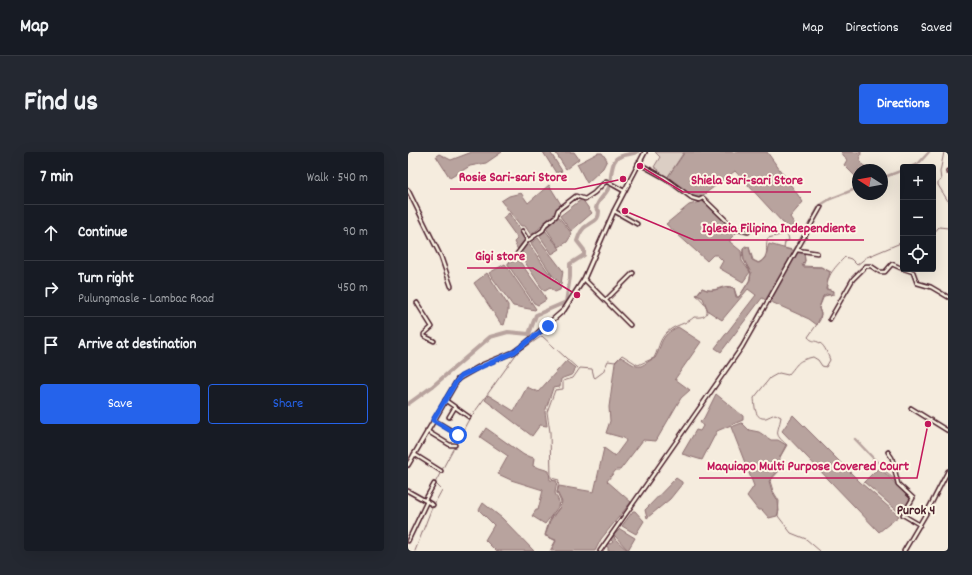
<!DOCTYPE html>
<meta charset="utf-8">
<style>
body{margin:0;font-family:Dekko,sans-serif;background:#242831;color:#f1f3f6}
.controls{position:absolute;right:12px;top:12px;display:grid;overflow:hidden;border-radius:4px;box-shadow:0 4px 16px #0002}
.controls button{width:36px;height:36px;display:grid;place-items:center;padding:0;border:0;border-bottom:1px solid #363941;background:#171b24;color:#f1f3f6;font:20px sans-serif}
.compass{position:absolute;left:444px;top:12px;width:36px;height:36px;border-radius:50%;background:#171b24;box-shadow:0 4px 16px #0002;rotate:281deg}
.stop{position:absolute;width:12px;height:12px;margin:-9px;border:3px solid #2563eb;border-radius:50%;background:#fff}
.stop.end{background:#2563eb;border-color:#fff;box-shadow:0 1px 4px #0008}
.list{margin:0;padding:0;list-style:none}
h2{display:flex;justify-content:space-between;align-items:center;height:52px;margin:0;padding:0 16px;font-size:17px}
h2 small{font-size:13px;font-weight:400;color:#9ea1a6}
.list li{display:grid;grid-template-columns:26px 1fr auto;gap:12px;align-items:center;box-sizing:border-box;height:56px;padding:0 16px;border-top:1px solid #363941}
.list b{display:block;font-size:15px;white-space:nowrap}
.list p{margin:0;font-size:13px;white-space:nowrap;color:#9ea1a6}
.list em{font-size:13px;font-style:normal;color:#9ea1a6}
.actions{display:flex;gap:8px;padding:12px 16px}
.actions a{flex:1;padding:9px 0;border:1px solid #2563eb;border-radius:4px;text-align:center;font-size:14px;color:#2563eb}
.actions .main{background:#2563eb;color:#fff}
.icon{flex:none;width:22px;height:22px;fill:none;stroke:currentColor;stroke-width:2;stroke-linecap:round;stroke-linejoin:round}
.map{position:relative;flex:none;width:540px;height:399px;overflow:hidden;border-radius:4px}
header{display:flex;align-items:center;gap:24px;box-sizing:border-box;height:56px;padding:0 20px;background:#171b24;border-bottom:1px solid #363941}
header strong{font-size:19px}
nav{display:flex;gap:22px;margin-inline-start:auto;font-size:14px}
.intro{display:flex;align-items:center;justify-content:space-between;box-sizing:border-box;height:96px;padding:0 24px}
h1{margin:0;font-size:28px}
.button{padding:10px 18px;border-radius:4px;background:#2563eb;color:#fff;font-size:14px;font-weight:700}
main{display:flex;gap:24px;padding:0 24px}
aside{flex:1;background:#171b24;border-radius:4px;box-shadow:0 4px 16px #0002}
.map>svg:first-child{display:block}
.green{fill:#dbcec4;stroke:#927678}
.water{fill:#b8a39e;stroke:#8c6e70}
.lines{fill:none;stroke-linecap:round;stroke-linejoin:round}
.stream{stroke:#8c6e70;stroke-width:1}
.canal{stroke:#b8a39e;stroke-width:2.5}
.river{stroke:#b8a39e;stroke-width:4}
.street-casing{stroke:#4a1f2b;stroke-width:5.5}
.secondary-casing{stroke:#4a1f2b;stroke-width:6}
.street{stroke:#fcf5e5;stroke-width:2.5}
.secondary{stroke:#fcf5e5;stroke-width:3}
.route{stroke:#2563eb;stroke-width:5}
.labels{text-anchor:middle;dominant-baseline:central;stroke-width:4;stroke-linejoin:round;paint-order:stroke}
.neighbourhood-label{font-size:14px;font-weight:bold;fill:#4a1f2b;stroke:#fcf5e5}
.leader{fill:none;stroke:#c2185b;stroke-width:1.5}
.callout-dot{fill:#c2185b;stroke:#fcf5e5;stroke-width:1.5}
.callout-label{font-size:14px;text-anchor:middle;font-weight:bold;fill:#c2185b;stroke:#fcf5e5;stroke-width:4;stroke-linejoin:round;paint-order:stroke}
</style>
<header>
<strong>Map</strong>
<nav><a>Map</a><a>Directions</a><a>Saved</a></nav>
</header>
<div class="intro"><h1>Find us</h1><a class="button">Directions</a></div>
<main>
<aside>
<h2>7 min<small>Walk · 540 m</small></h2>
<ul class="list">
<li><svg class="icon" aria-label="ahead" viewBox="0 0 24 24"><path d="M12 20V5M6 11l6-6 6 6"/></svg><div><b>Continue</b></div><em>90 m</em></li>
<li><svg class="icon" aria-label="right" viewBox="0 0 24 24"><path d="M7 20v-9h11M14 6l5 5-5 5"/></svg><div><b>Turn right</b><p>Pulungmasle - Lambac Road</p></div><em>450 m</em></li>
<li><svg class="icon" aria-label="arrive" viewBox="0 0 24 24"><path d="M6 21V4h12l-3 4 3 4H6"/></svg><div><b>Arrive at destination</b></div></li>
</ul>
<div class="actions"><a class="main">Save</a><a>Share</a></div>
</aside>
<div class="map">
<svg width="540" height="399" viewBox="0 0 540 399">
<rect width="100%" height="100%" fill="#f5ecde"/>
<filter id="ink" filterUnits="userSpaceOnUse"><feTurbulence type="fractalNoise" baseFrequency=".025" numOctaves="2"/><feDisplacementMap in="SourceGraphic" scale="8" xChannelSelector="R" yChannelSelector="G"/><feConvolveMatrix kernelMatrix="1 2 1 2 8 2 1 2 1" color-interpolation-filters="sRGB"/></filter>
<g filter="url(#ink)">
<path class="green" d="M 247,0 L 276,0 L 259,26 L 249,21 L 251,18 L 246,15 L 252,5 Z"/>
<path class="water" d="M 64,0 L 94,0 L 78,11 L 62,14 L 42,26 L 28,4 L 31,2 L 43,8 Z
M 135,0 L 142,0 L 154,19 L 148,21 Z
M 147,0 L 166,0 L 171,7 L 158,17 Z
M 277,0 L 359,0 L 395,50 L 382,65 L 386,71 L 384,76 L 375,71 L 327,19 L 290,47 L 285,46 L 259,26 Z
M 433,0 L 453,0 L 452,10 L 461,18 L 450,18 L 450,27 L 436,13 L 439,8 Z
M 190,1 L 194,1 L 199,8 L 195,16 L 179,31 L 169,12 Z
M 141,33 L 154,54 L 147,59 L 148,61 C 139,69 132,76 123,83 L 117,74 L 113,74 L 93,49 L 101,44 L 113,41 L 120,51 Z
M 174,47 L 184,61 L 163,79 L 152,64 Z
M 295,49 L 329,80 L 322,87 L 322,90 L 333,99 L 334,109 L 342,120 L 335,130 L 311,116 L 315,109 L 309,103 L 305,103 L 299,109 L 258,72 L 281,53 Z
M 101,61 L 118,88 L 115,92 L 113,92 L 110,98 L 106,90 L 109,87 L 108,84 L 95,66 Z
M 150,64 L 164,82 L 159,90 L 151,95 L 137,75 Z
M 137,78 L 152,97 L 144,102 L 131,83 Z
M 130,86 L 155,119 L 153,132 L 144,123 L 143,125 L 153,134 L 152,138 L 147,140 L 142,136 L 137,139 L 135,138 L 111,101 L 120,91 L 141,121 L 144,123 L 123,91 Z
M 361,92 L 386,99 L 358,148 L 354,146 L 313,200 L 307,196 L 348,143 L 340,137 L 314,168 L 300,159 L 295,146 L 289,143 L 294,136 C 306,143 314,132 326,136 L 328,145 L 331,145 L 342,128 L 343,121 L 336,108 L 335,97 L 337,95 L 341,95 L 344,108 L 350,111 C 360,106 358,100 361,92 Z
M 396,100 L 397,109 L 394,112 L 395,115 L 413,115 L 422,120 L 418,137 L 426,139 L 423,143 L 418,142 L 415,144 L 411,156 L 413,162 L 409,173 L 401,167 L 361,149 L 388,101 Z
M 107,103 L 136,143 L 138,148 L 130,153 L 126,151 L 100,113 L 100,111 L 105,109 L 104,105 Z
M 97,112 L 128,157 L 127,158 L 105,154 L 81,121 Z
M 79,121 L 100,153 L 100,159 L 96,173 L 93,172 L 66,131 Z
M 270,175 L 293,190 L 267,227 L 282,238 L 273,246 L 248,289 L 235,288 L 212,318 L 208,318 L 199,329 L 223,350 L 193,387 L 187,399 L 143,399 L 148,389 L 137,383 L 141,370 L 152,355 L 154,350 L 149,340 L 151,334 L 186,340 L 196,296 L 207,304 L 218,289 L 216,286 L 198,281 L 202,269 L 201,255 L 207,211 L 212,205 C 219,207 226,216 233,214 C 238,212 241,208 247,206 C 255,192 251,184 270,175 Z
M 158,209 L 167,216 C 166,225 160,223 153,227 L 152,235 L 145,236 L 137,260 L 139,274 L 132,273 L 124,284 L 77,248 L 80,243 L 106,259 L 119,235 L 130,240 Z
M 308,242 L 335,264 L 335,268 L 309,279 L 294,308 L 274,302 L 288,278 L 292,279 L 295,274 L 292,270 L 296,266 Z
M 385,263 L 452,330 L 491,364 L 471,380 L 374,279 Z
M 334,271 L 341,278 L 351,280 L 363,288 L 370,288 L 378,293 L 370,309 L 370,319 L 361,329 L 364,339 L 370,349 L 371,359 L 369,364 L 361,366 L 354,358 L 350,358 L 339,344 L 346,334 L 323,275 Z
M 78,276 L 116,303 L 126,306 L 125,314 L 141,319 L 142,328 L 149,329 L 147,341 L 151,350 L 150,355 L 137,372 L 124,364 L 128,358 L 130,358 L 135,338 L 103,328 L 90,322 L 100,304 L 72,285 Z
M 471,315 L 502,347 L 493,362 L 456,330 Z
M 268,326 L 274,330 L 274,332 L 262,347 L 239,366 L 237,358 Z
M 75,351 L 94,366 L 126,399 L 88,399 L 77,388 L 86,373 L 71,358 Z
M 225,359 L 227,359 L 236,369 L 228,382 L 214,374 Z
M 212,377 L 227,386 L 220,398 L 206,383 Z
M 206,384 L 207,387 L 220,399 L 200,399 L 200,395 L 197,394 L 200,391 L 202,392 L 205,390 L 202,387 Z"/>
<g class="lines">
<path class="stream" d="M 536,0 L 532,20 L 533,28 L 530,30 L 530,33 L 540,49
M 525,82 L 531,75 L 540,76
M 396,100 L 397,109 L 395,114 L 413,115 L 423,120
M 7,399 L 23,358 L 34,338 L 27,331 L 60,269 L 76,247 L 109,201 L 134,184 L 169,216
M 142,399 L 148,388 L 137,384 L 143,365 L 152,355 L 153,350 L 149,341 L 151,328 L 143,326 L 142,280 L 139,260 L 147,238 L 155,237 L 155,229 L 165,226 L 172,216 L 184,217 L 186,225 L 187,226 L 195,220 L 200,209 L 207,210 L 214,203 L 230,213 L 246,206 C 252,194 251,185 263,177 C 271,172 280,171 286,165 C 307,167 299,151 288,143 L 294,136 C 308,143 314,130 326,136 L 329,145 L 331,145 L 341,129 L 343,121 C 339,112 330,104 337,94 L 341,95 L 345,108 L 351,111 C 363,104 356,96 360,86 L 377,82 L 380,84 L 381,88 L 377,90 L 376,96 L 393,100
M 412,399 L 398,387 L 383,381 L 370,364 L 371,349 L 365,339 L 362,329 L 371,319 L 372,305 L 379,293 C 365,281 370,282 373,265 L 367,262 C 364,263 361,265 358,266 C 346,268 347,253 346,246 L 362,226 L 371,221 L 380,223 C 391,211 388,209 405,205 L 410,208 L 414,214 L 418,215 L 422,208 C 420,203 417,194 412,191 C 407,188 404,190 400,185 L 412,168 L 413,162 L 411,156 L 416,144 L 426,142 L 426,139 L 419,137 C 417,125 429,113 437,105 L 443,107 L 449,113 L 459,105 L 495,90"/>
<path class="canal" d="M 502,15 L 510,12 L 521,0
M 474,26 L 495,18
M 278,274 L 334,192 L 411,54 L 422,47 L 450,36
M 447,287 L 504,347 L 503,349
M 190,399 L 219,358"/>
<path class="river" d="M 0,252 L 25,234 L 82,185 L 100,180 L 121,182 L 128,163 L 158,150 L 162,125 L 162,112 L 176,103 L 176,98 L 169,89 C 171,82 174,76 180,73 C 187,68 191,68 191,59 L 188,56 C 190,47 198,43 201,35 C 204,27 202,14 208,7 C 214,2 222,3 229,0"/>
<defs>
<path id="street" d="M 230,11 L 257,26 L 284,46 L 291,48 L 295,46 L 327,77 L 340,80
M 540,19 L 540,20
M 0,38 L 33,105 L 43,134
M 206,59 L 229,72
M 114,79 L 120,89
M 389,98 L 409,101
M 109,102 L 118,90 L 135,78 L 137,73 L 148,64 L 150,58 L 168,44 L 177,47 L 186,41 L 198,29 L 216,39
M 496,117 L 505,120 L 509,131 L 523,135 L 540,145
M 176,127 L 222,173
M 198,148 L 225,121
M 9,151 L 24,175 L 16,182 L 16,184 L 26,189
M 422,167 L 445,127 L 458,114 L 463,114 L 472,120 L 477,120 L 484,112 L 495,117
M 37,248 L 61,265
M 503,256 L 540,279
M 41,265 L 47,255
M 26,268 L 51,283
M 19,279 L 42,293 L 47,293
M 480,300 L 484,306 L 490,332 L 505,346 L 495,363 L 512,373
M 6,302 L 33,319
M 0,339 L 25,353
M 17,348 L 26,332
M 0,389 L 19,349
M 192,399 L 334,195 L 413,55
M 496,399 L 519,360 L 540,319"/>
<path id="secondary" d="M 0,313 L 50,227 L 74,213 L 106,200 L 117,192 L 156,158 L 176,127 L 206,59 L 237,0"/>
</defs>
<use href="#street" class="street-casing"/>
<use href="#secondary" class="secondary-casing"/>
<use href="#street" class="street"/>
<use href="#secondary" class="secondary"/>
</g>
</g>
<g class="lines" filter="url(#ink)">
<path class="route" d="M 50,283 L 25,268 L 48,230 L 53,224 L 106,200 L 140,174"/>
</g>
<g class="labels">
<g class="neighbourhood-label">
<text x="508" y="359">Purok 4</text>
</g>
</g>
<path class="leader" d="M215 27L167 37H42M232 14L275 40H403M217 59L286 88H456M169 143L125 116H59M520 272L509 326H291"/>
<g class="callout-dot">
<circle cx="215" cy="27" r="4"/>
<circle cx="232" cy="14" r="4"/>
<circle cx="217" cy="59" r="4"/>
<circle cx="169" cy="143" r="4"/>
<circle cx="520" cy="272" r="4"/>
</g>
<g class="callout-label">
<text x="105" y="29">Rosie Sari-sari Store</text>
<text x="339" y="32">Shiela Sari-sari Store</text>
<text x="371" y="80">Iglesia Filipina Independiente</text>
<text x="92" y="108">Gigi store</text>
<text x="400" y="318">Maquiapo Multi Purpose Covered Court</text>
</g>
</svg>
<div class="controls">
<button>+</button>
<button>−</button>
<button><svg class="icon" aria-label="locate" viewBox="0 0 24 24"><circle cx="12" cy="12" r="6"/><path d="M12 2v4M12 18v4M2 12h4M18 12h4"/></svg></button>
</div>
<svg class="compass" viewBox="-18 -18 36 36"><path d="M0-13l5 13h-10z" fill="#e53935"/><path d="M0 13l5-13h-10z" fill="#9ea1a6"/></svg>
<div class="stop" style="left:50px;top:283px"></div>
<div class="stop end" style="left:140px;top:174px"></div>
</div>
</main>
